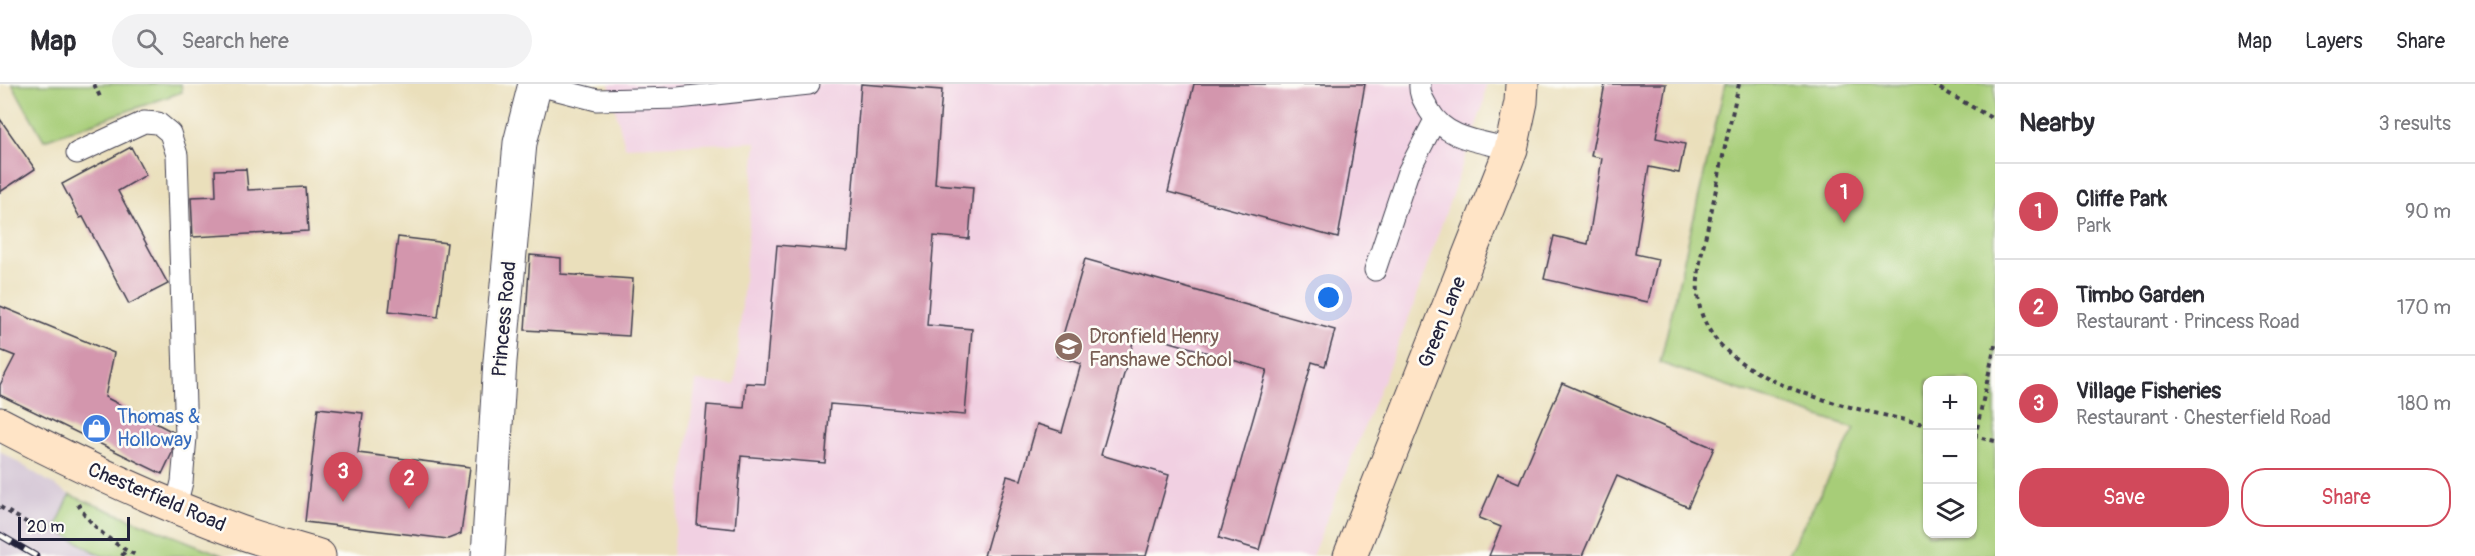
<!DOCTYPE html>
<meta charset="utf-8">
<style>
body{margin:0;font-family:Pangolin,sans-serif;background:#f2f2f3;color:#2b2b33}
.controls{position:absolute;right:18px;bottom:18px;display:grid;overflow:hidden;border-radius:12px;box-shadow:0 2px 4px #0004}
.controls button{width:54px;height:54px;display:grid;place-items:center;padding:0;border:0;border-bottom:2px solid #e1e1e2;background:#fff;color:#2b2b33;font:30px sans-serif}
.scale{position:absolute;left:18px;bottom:15px;width:112px;box-sizing:border-box;padding-left:6px;border:3px solid #22223b;border-top:0;font-size:16px;line-height:21px;white-space:nowrap;color:#22223b;-webkit-text-stroke:4px #fdfcf7;paint-order:stroke}
.you{position:absolute;left:1329px;top:214px;width:21px;height:21px;margin:-15px;border:4px solid #fff;border-radius:50%;background:#1a73e8;box-shadow:0 0 0 9px #1a73e833}
.badge{display:grid;place-items:center;width:39px;height:39px;border-radius:50%;background:#d1495b;color:#fff;font-size:20px;font-weight:700}
.pin{position:absolute;translate:-50% -50px;filter:drop-shadow(0 2px 3px #0008)}
.pin::after{content:'';position:absolute;top:32px;width:21px;height:18px;background:inherit;clip-path:polygon(0 0,100% 0,50% 100%)}
.list{margin:0;padding:0;list-style:none}
h2{display:flex;justify-content:space-between;align-items:center;height:78px;margin:0;padding:0 24px;font-size:26px}
h2 small{font-size:20px;font-weight:400;color:#7c7c81}
.list li{display:grid;grid-template-columns:39px 1fr auto;gap:18px;align-items:center;box-sizing:border-box;height:96px;padding:0 24px;border-top:2px solid #e1e1e2}
.list b{display:block;font-size:22px;white-space:nowrap}
.list p{margin:0;font-size:20px;white-space:nowrap;color:#7c7c81}
.list em{font-size:20px;font-style:normal;color:#7c7c81}
.actions{display:flex;gap:12px;padding:18px 24px}
.actions a{flex:1;padding:14px 0;border:2px solid #d1495b;border-radius:24px;text-align:center;font-size:21px;color:#d1495b}
.actions .main{background:#d1495b;color:#fff}
.icon{flex:none;width:33px;height:33px;fill:none;stroke:currentColor;stroke-width:2;stroke-linecap:round;stroke-linejoin:round}
.map{position:relative;flex:none;width:1995px;height:472px;overflow:hidden}
header{display:flex;align-items:center;gap:36px;box-sizing:border-box;height:84px;padding:0 30px;background:#fff;border-bottom:2px solid #e1e1e2}
header strong{font-size:28px}
nav{display:flex;gap:33px;margin-inline-start:auto;font-size:21px}
.search{width:420px;height:54px;background:#f2f2f3;display:flex;align-items:center;gap:15px;box-sizing:border-box;padding:0 21px;border-radius:33px;color:#7c7c81;font-size:22px}
main{display:flex}
aside{flex:1;background:#fff}
.map>svg:first-child{display:block}
.built{fill:#f1d0e2}
.industrial{fill:#cebed0}
.green{fill:#a7cd78;stroke:#64785a;stroke-width:1.5;fill-rule:evenodd}
.building{fill:#d396ad}
.lines{fill:none;stroke-linecap:round;stroke-linejoin:round}
.service-casing{stroke:#403e4e;stroke-width:23}
.minor-casing{stroke:#403e4e;stroke-width:35}
.secondary-casing{stroke:#403e4e;stroke-width:35}
.path{stroke:#403e4e;stroke-width:4;stroke-dasharray:4.5 4.5;stroke-linecap:butt}
.service{stroke:#fff;stroke-width:21}
.minor{stroke:#fff;stroke-width:33}
.secondary{stroke:#ffe4c6;stroke-width:33}
.rail-casing{stroke:#22223b;stroke-width:7}
.rail{stroke:#fdfcf7;stroke-width:4.5;stroke-dasharray:14;stroke-linecap:butt}
.labels{text-anchor:middle;dominant-baseline:central;stroke-width:5;stroke-linejoin:round;paint-order:stroke}
.street-label{font-size:20px;fill:#22223b;stroke:#fdfcf7}
.education-label{font-size:20px;fill:#785e54;stroke:#fdfcf7;text-anchor:start}
.shop-label{font-size:20px;fill:#366cbe;stroke:#fdfcf7;text-anchor:start}
</style>
<header>
<strong>Map</strong>
<div class="search"><svg class="icon" aria-label="search" viewBox="0 0 24 24"><circle cx="10" cy="10" r="6"/><path d="M15 15l6 6"/></svg>Search here</div>
<nav><a>Map</a><a>Layers</a><a>Share</a></nav>
</header>
<main>
<div class="map">
<svg width="1995" height="472" viewBox="0 0 1995 472">
<rect width="100%" height="100%" fill="#fdfcf7"/>
<filter id="ink" filterUnits="userSpaceOnUse"><feTurbulence type="fractalNoise" baseFrequency=".0167" numOctaves="2"/><feDisplacementMap in="SourceGraphic" scale="12" xChannelSelector="R" yChannelSelector="G"/><feConvolveMatrix kernelMatrix="1 2 1 2 8 2 1 2 1" color-interpolation-filters="sRGB"/></filter>
<filter id="wash" filterUnits="userSpaceOnUse"><feTurbulence type="fractalNoise" baseFrequency=".008" numOctaves="4" result="noise"/><feDisplacementMap in="SourceGraphic" scale="24" xChannelSelector="R" yChannelSelector="G"/><feGaussianBlur stdDeviation="1.35" result="paint"/><feColorMatrix in="noise" values="0 0 0 0 0 0 0 0 0 0 0 0 0 0 0 0 0 1.4 0 .05"/><feComposite in="paint" operator="in"/></filter>
<g filter="url(#wash)">
<rect width="100%" height="100%" fill="#eadfbb"/>
<path class="built" d="M 609,0 L 1486,0 L 1484,19 L 1411,228 L 1312,472 L 672,472 L 696,297 L 735,301 L 756,58 L 625,63 Z"/>
<path class="industrial" d="M 0,367 L 70,411 L 55,445 L 104,472 L 0,472 Z"/>
<path class="green" d="M 12,0 L 181,0 L 182,8 L 44,56 Z
M 1725,0 L 1995,0 L 1995,472 L 1787,472 L 1855,345 L 1660,279 ZM 1928,296 L 1972,296 L 1972,450 L 1928,450 Z
M 70,411 L 224,472 L 102,472 L 55,445 Z"/>
<g id="blocks">
<path class="building" d="M 861,0 L 942,6 L 935,100 L 973,103 L 969,155 L 934,152 L 927,241 L 972,245 L 965,331 L 830,320 L 825,379 L 741,372 L 735,445 L 697,441 L 707,321 L 744,324 L 746,299 L 765,300 L 777,161 L 848,167 Z
M 1194,0 L 1365,0 L 1338,154 L 1168,108 Z
M 1605,0 L 1666,0 L 1656,54 L 1685,60 L 1679,89 L 1649,83 L 1635,170 L 1658,175 L 1648,218 L 1544,195 L 1554,152 L 1588,160 L 1602,74 L 1591,72 Z
M 0,35 L 35,85 L 0,108 Z
M 131,63 L 146,91 L 118,107 L 168,200 L 129,220 L 83,133 L 80,134 L 62,100 Z
M 246,85 L 248,106 L 305,103 L 308,147 L 193,153 L 191,113 L 216,112 L 215,86 Z
M 398,153 L 447,159 L 438,233 L 389,227 Z
M 530,171 L 561,174 L 561,190 L 633,195 L 629,252 L 525,246 Z
M 1085,175 L 1335,246 L 1325,282 L 1312,278 L 1259,466 L 1219,454 L 1267,286 L 1136,248 L 1101,371 L 1169,391 L 1146,472 L 984,472 L 1007,392 L 1021,396 L 1037,340 L 1062,348 L 1081,280 L 1057,272 Z
M 0,222 L 114,269 L 105,313 L 173,348 L 172,369 L 162,390 L 0,311 L 0,301 L 15,272 L 0,266 Z
M 1562,299 L 1714,364 L 1688,423 L 1617,392 L 1582,472 L 1489,472 L 1501,443 L 1479,434 L 1498,390 L 1519,399 Z
M 318,324 L 363,329 L 358,369 L 470,383 L 461,450 L 448,455 L 305,438 Z"/>
</g>
</g>
<g filter="url(#ink)">
<use href="#blocks" fill-opacity="0" stroke="#403e4e" stroke-width="1.5"/>
<g class="lines">
<defs>
<path id="service" d="M 535,0 L 597,16 L 678,14 L 809,0
M 1420,0 C 1419,11 1424,17 1429,26 C 1446,56 1480,57 1511,65
M 77,69 L 144,38 L 158,39 L 170,49 L 177,71 L 186,353 L 182,398 L 176,422
M 1375,186 L 1408,88 L 1435,36"/>
<path id="minor" d="M 488,472 L 500,277 L 520,59 L 535,0"/>
<path id="secondary" d="M 0,340 C 78,381 157,418 240,448 C 266,457 293,464 319,472
M 1350,472 L 1511,65 L 1521,18 L 1522,0"/>
</defs>
<use href="#service" class="service-casing"/>
<use href="#minor" class="minor-casing"/>
<use href="#secondary" class="secondary-casing"/>
<path class="path" d="M 94,0 L 101,15
M 1739,0 C 1729,43 1720,86 1711,129 C 1705,157 1694,190 1699,219 C 1713,302 1860,325 1928,341
M 1932,0 L 1995,36
M 1973,352 L 1995,357
M 1975,353 L 1995,261
M 78,420 C 90,442 115,462 138,472
M 0,423 L 38,445
M 122,472 L 125,467"/>
<use href="#service" class="service"/>
<use href="#minor" class="minor"/>
<use href="#secondary" class="secondary"/>
<defs>
<path id="rail" d="M 0,451 L 36,472"/>
</defs>
<use href="#rail" class="rail-casing"/>
<use href="#rail" class="rail"/>
</g>
</g>
<defs>
<symbol id="school-disc" viewBox="-11 -11 22 22"><circle r="9.5" fill="#8d6e63" stroke="#fdfcf7"/><path d="M0-5L7-2L0 1L-7-2ZM-4 1L0 2.5L4 1V4Q0 6-4 4Z" fill="#fff"/></symbol>
<symbol id="shop-disc" viewBox="-11 -11 22 22"><circle r="9.5" fill="#3f7fe0" stroke="#fdfcf7"/><path d="M-5-2.5h2.3a2.7 3.5 0 0 1 5.4 0H5L5.5 6h-11ZM-1.5-2.5h3a1.5 2.3 0 0 0-3 0Z" fill="#fff"/></symbol>
</defs>
<g fill-rule="evenodd">
<use href="#school-disc" x="1052" y="246" width="33" height="33"/>
<use href="#shop-disc" x="80" y="328" width="33" height="33"/>
</g>
<g class="labels">
<g class="street-label">
<text transform="translate(504 235) rotate(-85)">Princess Road</text>
<text transform="translate(1442 238) rotate(-68)">Green Lane</text>
<text transform="translate(157 413) rotate(23)">Chesterfield Road</text>
</g>
<g class="education-label">
<text x="1089" y="252">Dronfield Henry<tspan x="1089" dy="23">Fanshawe School</tspan></text>
</g>
<g class="shop-label">
<text x="117" y="332">Thomas &amp;<tspan x="117" dy="23">Holloway</tspan></text>
</g>
</g>
</svg>
<div class="controls">
<button>+</button>
<button>−</button>
<button><svg class="icon" aria-label="layers" viewBox="0 0 24 24"><path d="M12 4l9 5-9 5-9-5zM3 14l9 5 9-5"/></svg></button>
</div>
<div class="scale">20 m</div>
<div class="you"></div>
<div class="pin badge" style="left:1844px;top:139px">1</div>
<div class="pin badge" style="left:409px;top:425px">2</div>
<div class="pin badge" style="left:343px;top:418px">3</div>
</div>
<aside>
<h2>Nearby<small>3 results</small></h2>
<ul class="list">
<li><span class="badge">1</span><div><b>Cliffe Park</b><p>Park</p></div><em>90 m</em></li>
<li><span class="badge">2</span><div><b>Timbo Garden</b><p>Restaurant · Princess Road</p></div><em>170 m</em></li>
<li><span class="badge">3</span><div><b>Village Fisheries</b><p>Restaurant · Chesterfield Road</p></div><em>180 m</em></li>
</ul>
<div class="actions"><a class="main">Save</a><a>Share</a></div>
</aside>
</main>
